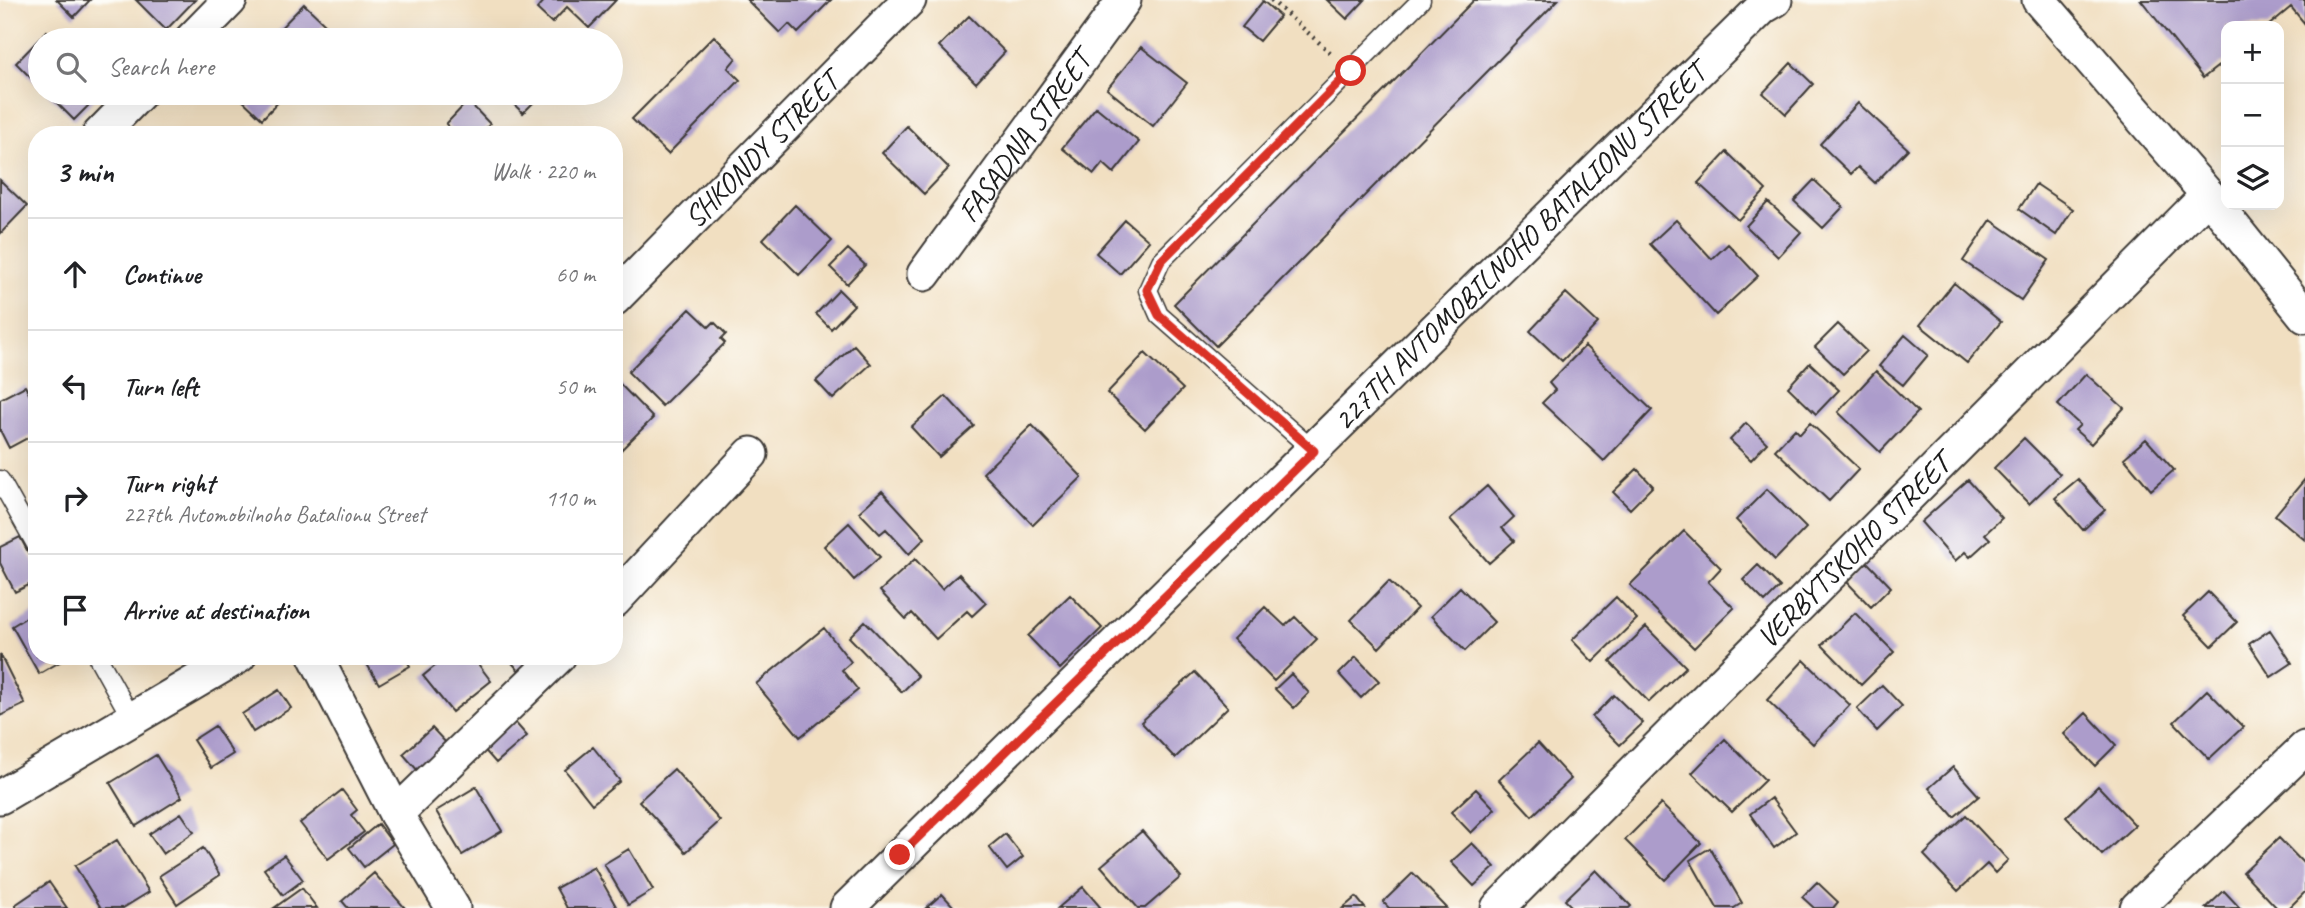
<!DOCTYPE html>
<meta charset="utf-8">
<style>
body{margin:0;font-family:Caveat,sans-serif;background:#f2f2f2;color:#202124}
.controls{position:absolute;right:21px;top:21px;display:grid;overflow:hidden;border-radius:14px;box-shadow:0 7px 28px #0002}
.controls button{width:63px;height:63px;display:grid;place-items:center;padding:0;border:0;border-bottom:2px solid #e0e0e0;background:#fff;color:#202124;font:35px sans-serif}
.stop{position:absolute;width:21px;height:21px;margin:-16px;border:5px solid #d93025;border-radius:50%;background:#fff}
.stop.end{background:#d93025;border-color:#fff;box-shadow:0 2px 7px #0008}
.list{margin:0;padding:0;list-style:none}
h2{display:flex;justify-content:space-between;align-items:center;height:91px;margin:0;padding:0 28px;font-size:30px}
h2 small{font-size:23px;font-weight:400;color:#757577}
.list li{display:grid;grid-template-columns:46px 1fr auto;gap:21px;align-items:center;box-sizing:border-box;height:112px;padding:0 28px;border-top:2px solid #e0e0e0}
.list b{display:block;font-size:26px;white-space:nowrap}
.list p{margin:0;font-size:23px;white-space:nowrap;color:#757577}
.list em{font-size:23px;font-style:normal;color:#757577}
.icon{flex:none;width:38px;height:38px;fill:none;stroke:currentColor;stroke-width:2;stroke-linecap:round;stroke-linejoin:round}
.map{position:relative;flex:none;width:2305px;height:908px;overflow:hidden}
.search{position:absolute;background:#fff;box-shadow:0 7px 28px #0002;left:28px;top:28px;width:595px;height:77px;display:flex;align-items:center;gap:18px;box-sizing:border-box;padding:0 24px;border-radius:38px;color:#757577;font-size:26px}
.panel{position:absolute;background:#fff;box-shadow:0 7px 28px #0002;left:28px;top:126px;width:595px;height:539px;border-radius:28px}
.map>svg:first-child{display:block}
.building{fill:#ac9ccb}
.lines{fill:none;stroke-linecap:round;stroke-linejoin:round}
.service-casing{stroke:#3c3935;stroke-width:21}
.minor-casing{stroke:#3c3935;stroke-width:37}
.path{stroke:#3c3935;stroke-width:4.5;stroke-dasharray:2 5;stroke-linecap:butt}
.service{stroke:#fff;stroke-width:18}
.minor{stroke:#fff;stroke-width:33}
.route{stroke:#d93025;stroke-width:9}
.labels{text-anchor:middle;dominant-baseline:central;stroke-width:5;stroke-linejoin:round;paint-order:stroke}
.street-label{font-size:30px;fill:#1c1c1c;stroke:#fdfcf7}
</style>
<div class="map">
<svg width="2305" height="908" viewBox="0 0 2305 908">
<rect width="100%" height="100%" fill="#fdfcf7"/>
<filter id="ink" filterUnits="userSpaceOnUse"><feTurbulence type="fractalNoise" baseFrequency=".0143" numOctaves="2"/><feDisplacementMap in="SourceGraphic" scale="14" xChannelSelector="R" yChannelSelector="G"/><feConvolveMatrix kernelMatrix="1 2 1 2 8 2 1 2 1" color-interpolation-filters="sRGB"/></filter>
<filter id="wash" filterUnits="userSpaceOnUse"><feTurbulence type="fractalNoise" baseFrequency=".00686" numOctaves="4" result="noise"/><feDisplacementMap in="SourceGraphic" scale="28" xChannelSelector="R" yChannelSelector="G"/><feGaussianBlur stdDeviation="1.57" result="paint"/><feColorMatrix in="noise" values="0 0 0 0 0 0 0 0 0 0 0 0 0 0 0 0 0 1.4 0 .05"/><feComposite in="paint" operator="in"/></filter>
<g filter="url(#wash)">
<rect width="100%" height="100%" fill="#f1dfc1"/>
<g id="blocks">
<path class="building" d="M 57,0 L 90,0 L 74,17 Z
M 136,0 L 195,0 L 166,30 Z
M 545,0 L 616,0 L 589,28 L 567,7 L 552,23 L 537,9 Z
M 747,0 L 831,0 L 798,33 L 789,24 L 780,33 Z
M 1327,0 L 1365,0 L 1347,19 Z
M 1474,0 L 1558,0 L 1216,346 L 1174,304 Z
M 2141,0 L 2305,0 L 2305,24 L 2291,7 L 2268,26 L 2226,26 L 2226,60 L 2203,78 Z
M 1263,1 L 1280,16 L 1259,41 L 1242,27 Z
M 304,4 L 325,24 L 312,37 L 316,40 L 269,40 Z
M 969,16 L 1005,52 L 976,83 L 939,46 Z
M 47,31 L 57,40 L 40,40 L 40,87 L 16,63 Z
M 714,36 L 736,58 L 728,68 L 740,80 L 668,154 L 632,119 Z
M 1141,47 L 1187,83 L 1153,126 L 1107,89 Z
M 1791,63 L 1813,84 L 1786,114 L 1763,93 Z
M 47,93 L 101,93 L 74,120 Z
M 235,93 L 287,93 L 262,119 Z
M 502,93 L 543,93 L 523,113 Z
M 468,101 L 490,124 L 480,135 L 456,135 L 446,124 Z
M 1858,103 L 1908,149 L 1875,183 L 1858,167 L 1851,174 L 1820,144 Z
M 1096,107 L 1139,142 L 1114,173 L 1103,163 L 1094,174 L 1062,148 Z
M 907,126 L 949,168 L 924,194 L 882,153 Z
M 1727,152 L 1766,190 L 1738,220 L 1698,183 Z
M 0,180 L 27,206 L 0,234 Z
M 1814,180 L 1843,207 L 1823,228 L 1794,201 Z
M 2036,184 L 2073,209 L 2056,235 L 2019,209 Z
M 1768,202 L 1801,232 L 1778,257 L 1746,226 Z
M 795,205 L 832,241 L 799,275 L 763,239 Z
M 1125,220 L 1149,241 L 1120,274 L 1096,253 Z
M 1676,220 L 1712,259 L 1728,244 L 1758,276 L 1716,315 L 1650,244 Z
M 1991,220 L 2049,260 L 2021,300 L 1963,261 Z
M 848,249 L 865,265 L 847,284 L 830,267 Z
M 1954,283 L 2001,322 L 1967,363 L 1920,325 Z
M 839,290 L 854,305 L 831,329 L 816,314 Z
M 1566,293 L 1598,323 L 1562,361 L 1530,331 Z
M 690,309 L 709,327 L 714,322 L 726,334 L 721,339 L 725,343 L 662,406 L 628,372 Z
M 1838,324 L 1866,351 L 1843,374 L 1815,347 Z
M 1905,335 L 1928,355 L 1903,385 L 1879,366 Z
M 854,345 L 871,364 L 833,399 L 816,381 Z
M 1585,346 L 1652,410 L 1604,461 L 1542,403 L 1555,390 L 1549,383 Z
M 1145,353 L 1183,389 L 1145,429 L 1107,393 Z
M 1810,363 L 1839,390 L 1816,414 L 1788,387 Z
M 1876,371 L 1918,412 L 1880,452 L 1838,412 Z
M 2086,374 L 2124,408 L 2091,444 L 2075,430 L 2080,425 L 2058,405 Z
M 618,382 L 653,418 L 614,457 L 614,386 Z
M 25,386 L 37,409 L 37,433 L 9,448 L 0,430 L 0,399 Z
M 946,396 L 974,426 L 939,457 L 911,427 Z
M 1746,423 L 1767,443 L 1751,460 L 1730,440 Z
M 1810,423 L 1859,469 L 1829,501 L 1775,450 L 1795,429 L 1800,434 Z
M 1032,425 L 1082,477 L 1033,525 L 983,473 Z
M 2024,438 L 2060,474 L 2029,504 L 1994,468 Z
M 2146,439 L 2174,470 L 2151,490 L 2124,458 Z
M 1637,469 L 1653,486 L 1630,509 L 1613,492 Z
M 2078,479 L 2105,510 L 2083,530 L 2055,498 Z
M 2305,479 L 2305,540 L 2275,515 Z
M 1968,480 L 2002,518 L 1985,534 L 1990,539 L 1970,557 L 1965,552 L 1955,561 L 1921,522 Z
M 1487,486 L 1514,517 L 1502,528 L 1514,541 L 1489,563 L 1450,519 Z
M 1767,489 L 1806,528 L 1775,560 L 1736,520 Z
M 882,491 L 925,538 L 909,554 L 886,529 L 880,534 L 859,512 Z
M 849,523 L 880,557 L 854,580 L 824,546 Z
M 1684,531 L 1721,568 L 1708,582 L 1734,608 L 1694,648 L 1630,585 Z
M 20,537 L 37,569 L 37,581 L 15,592 L 0,563 L 0,547 Z
M 915,559 L 942,589 L 959,574 L 986,603 L 972,616 L 967,611 L 936,639 L 912,613 L 906,619 L 880,591 Z
M 1867,562 L 1891,587 L 1871,607 L 1847,582 Z
M 1758,565 L 1780,587 L 1765,602 L 1743,580 Z
M 1389,581 L 1417,608 L 1379,648 L 1351,620 Z
M 1460,587 L 1494,622 L 1465,651 L 1431,616 Z
M 2208,592 L 2237,622 L 2212,646 L 2183,616 Z
M 1070,595 L 1102,628 L 1060,669 L 1028,636 Z
M 1616,597 L 1637,619 L 1593,662 L 1572,640 Z
M 1265,607 L 1285,626 L 1295,617 L 1317,639 L 1274,681 L 1233,639 Z
M 37,611 L 37,656 L 70,656 L 39,674 L 12,626 Z
M 1855,613 L 1894,652 L 1861,685 L 1822,645 Z
M 865,621 L 918,676 L 902,692 L 849,637 Z
M 1646,627 L 1686,667 L 1649,702 L 1610,662 Z
M 824,628 L 851,662 L 842,670 L 858,690 L 800,737 L 756,684 Z
M 2270,630 L 2292,663 L 2271,677 L 2249,644 Z
M 0,654 L 25,704 L 0,716 Z
M 362,656 L 404,656 L 410,666 L 379,684 Z
M 447,656 L 472,656 L 491,681 L 452,712 L 423,676 Z
M 506,656 L 540,656 L 521,673 Z
M 1356,657 L 1379,681 L 1361,698 L 1339,674 Z
M 1804,660 L 1850,705 L 1813,744 L 1767,700 Z
M 1195,672 L 1228,707 L 1175,758 L 1141,722 Z
M 1291,674 L 1309,693 L 1294,708 L 1275,689 Z
M 1882,685 L 1902,706 L 1877,731 L 1857,709 Z
M 279,690 L 291,708 L 253,732 L 242,714 Z
M 2207,690 L 2243,727 L 2209,759 L 2174,722 Z
M 1614,695 L 1643,723 L 1620,745 L 1592,717 Z
M 506,712 L 527,736 L 496,763 L 475,739 Z
M 2086,713 L 2116,745 L 2095,766 L 2064,734 Z
M 215,726 L 233,754 L 211,768 L 193,740 Z
M 432,728 L 448,745 L 419,772 L 403,754 Z
M 1725,739 L 1765,780 L 1732,812 L 1692,773 Z
M 1538,743 L 1571,779 L 1532,816 L 1499,780 Z
M 593,747 L 620,781 L 592,804 L 565,770 Z
M 156,755 L 182,797 L 136,826 L 110,783 Z
M 1953,767 L 1979,796 L 1954,817 L 1929,788 Z
M 674,769 L 720,821 L 686,852 L 639,801 Z
M 2098,786 L 2135,825 L 2102,855 L 2066,817 Z
M 476,787 L 502,831 L 462,855 L 436,811 Z
M 1476,789 L 1495,809 L 1471,833 L 1451,812 Z
M 342,790 L 357,810 L 351,815 L 364,832 L 328,859 L 300,823 Z
M 1771,798 L 1796,832 L 1774,848 L 1750,814 Z
M 1661,804 L 1701,843 L 1665,880 L 1625,840 Z
M 181,813 L 194,832 L 163,854 L 149,834 Z
M 1966,815 L 2008,860 L 1995,873 L 1987,864 L 1958,891 L 1924,855 Z
M 378,824 L 393,844 L 364,867 L 349,848 Z
M 1142,831 L 1181,877 L 1145,908 L 1138,908 L 1101,866 Z
M 1005,834 L 1023,857 L 1007,870 L 989,847 Z
M 2279,838 L 2305,865 L 2305,892 L 2289,908 L 2277,908 L 2243,872 Z
M 117,840 L 149,892 L 123,908 L 101,908 L 75,866 Z
M 1472,843 L 1495,867 L 1474,886 L 1451,862 Z
M 203,848 L 220,875 L 177,904 L 159,876 Z
M 1710,848 L 1742,903 L 1734,908 L 1717,908 L 1690,860 Z
M 629,849 L 653,890 L 628,905 L 604,864 Z
M 284,855 L 303,880 L 283,895 L 264,869 Z
M 594,867 L 617,908 L 567,908 L 556,888 Z
M 1596,870 L 1631,906 L 1629,908 L 1573,908 L 1565,900 Z
M 374,873 L 405,908 L 348,908 L 342,901 Z
M 1413,873 L 1447,908 L 1389,908 L 1383,902 Z
M 49,882 L 67,908 L 17,908 L 15,905 Z
M 1817,882 L 1838,902 L 1833,908 L 1814,908 L 1802,897 Z
M 1083,887 L 1101,908 L 1058,908 Z
M 302,888 L 317,908 L 274,908 Z
M 2224,891 L 2240,908 L 2206,908 Z
M 942,894 L 955,908 L 926,908 Z
M 1356,897 L 1365,908 L 1343,908 Z"/>
</g>
</g>
<g filter="url(#ink)">
<use href="#blocks" fill-opacity="0" stroke="#3c3935" stroke-width="2"/>
<g class="lines">
<defs>
<path id="service" d="M 1314,451 L 1159,315 L 1148,290 L 1161,261 L 1421,0
M 0,480 L 37,546
M 97,656 L 132,719"/>
<g id="minor">
<path d="M 2039,0 L 2208,195 L 2305,316"/>
<path d="M 191,40 L 230,0"/>
<path d="M 99,135 L 140,93"/>
<path id="s1" d="M 924,274 L 1124,0"/>
<path id="s2" d="M 614,299 L 909,0"/>
<path d="M 614,601 L 751,454"/>
<path d="M 315,656 L 396,814 L 453,908"/>
<path d="M 0,797 L 239,656"/>
<path d="M 396,814 L 559,656"/>
<path id="s3" d="M 847,908 L 1763,7 L 1775,0"/>
<path id="s4" d="M 1498,908 L 2208,195"/>
<path d="M 2137,908 L 2305,748"/>
</g>
</defs>
<use href="#service" class="service-casing"/>
<use href="#minor" class="minor-casing"/>
<path class="path" d="M 1271,0 L 1332,54"/>
<use href="#service" class="service"/>
<use href="#minor" class="minor"/>
</g>
</g>
<g class="lines" filter="url(#ink)">
<path class="route" d="M 900,855 L 1314,451 L 1159,315 L 1147,290 L 1161,261 L 1351,71"/>
</g>
<g class="labels">
<g class="street-label">
<text stroke="none"><textPath href="#s1" startOffset="170">FASADNA STREET</textPath></text>
<text stroke="none"><textPath href="#s2" startOffset="210">SHKONDY STREET</textPath></text>
<text stroke="none"><textPath href="#s3" startOffset="943">227TH AVTOMOBILNOHO BATALIONU STREET</textPath></text>
<text stroke="none"><textPath href="#s4" startOffset="504">VERBYTSKOHO STREET</textPath></text>
</g>
</g>
</svg>
<div class="controls">
<button>+</button>
<button>−</button>
<button><svg class="icon" aria-label="layers" viewBox="0 0 24 24"><path d="M12 4l9 5-9 5-9-5zM3 14l9 5 9-5"/></svg></button>
</div>
<div class="stop" style="left:1351px;top:71px"></div>
<div class="stop end" style="left:900px;top:855px"></div>
<div class="search"><svg class="icon" aria-label="search" viewBox="0 0 24 24"><circle cx="10" cy="10" r="6"/><path d="M15 15l6 6"/></svg>Search here</div>
<section class="panel">
<h2>3 min<small>Walk · 220 m</small></h2>
<ul class="list">
<li><svg class="icon" aria-label="ahead" viewBox="0 0 24 24"><path d="M12 20V5M6 11l6-6 6 6"/></svg><div><b>Continue</b></div><em>60 m</em></li>
<li><svg class="icon" aria-label="left" viewBox="0 0 24 24"><path d="M17 20v-9H6M10 6l-5 5 5 5"/></svg><div><b>Turn left</b></div><em>50 m</em></li>
<li><svg class="icon" aria-label="right" viewBox="0 0 24 24"><path d="M7 20v-9h11M14 6l5 5-5 5"/></svg><div><b>Turn right</b><p>227th Avtomobilnoho Batalionu Street</p></div><em>110 m</em></li>
<li><svg class="icon" aria-label="arrive" viewBox="0 0 24 24"><path d="M6 21V4h12l-3 4 3 4H6"/></svg><div><b>Arrive at destination</b></div></li>
</ul>
</section>
</div>
